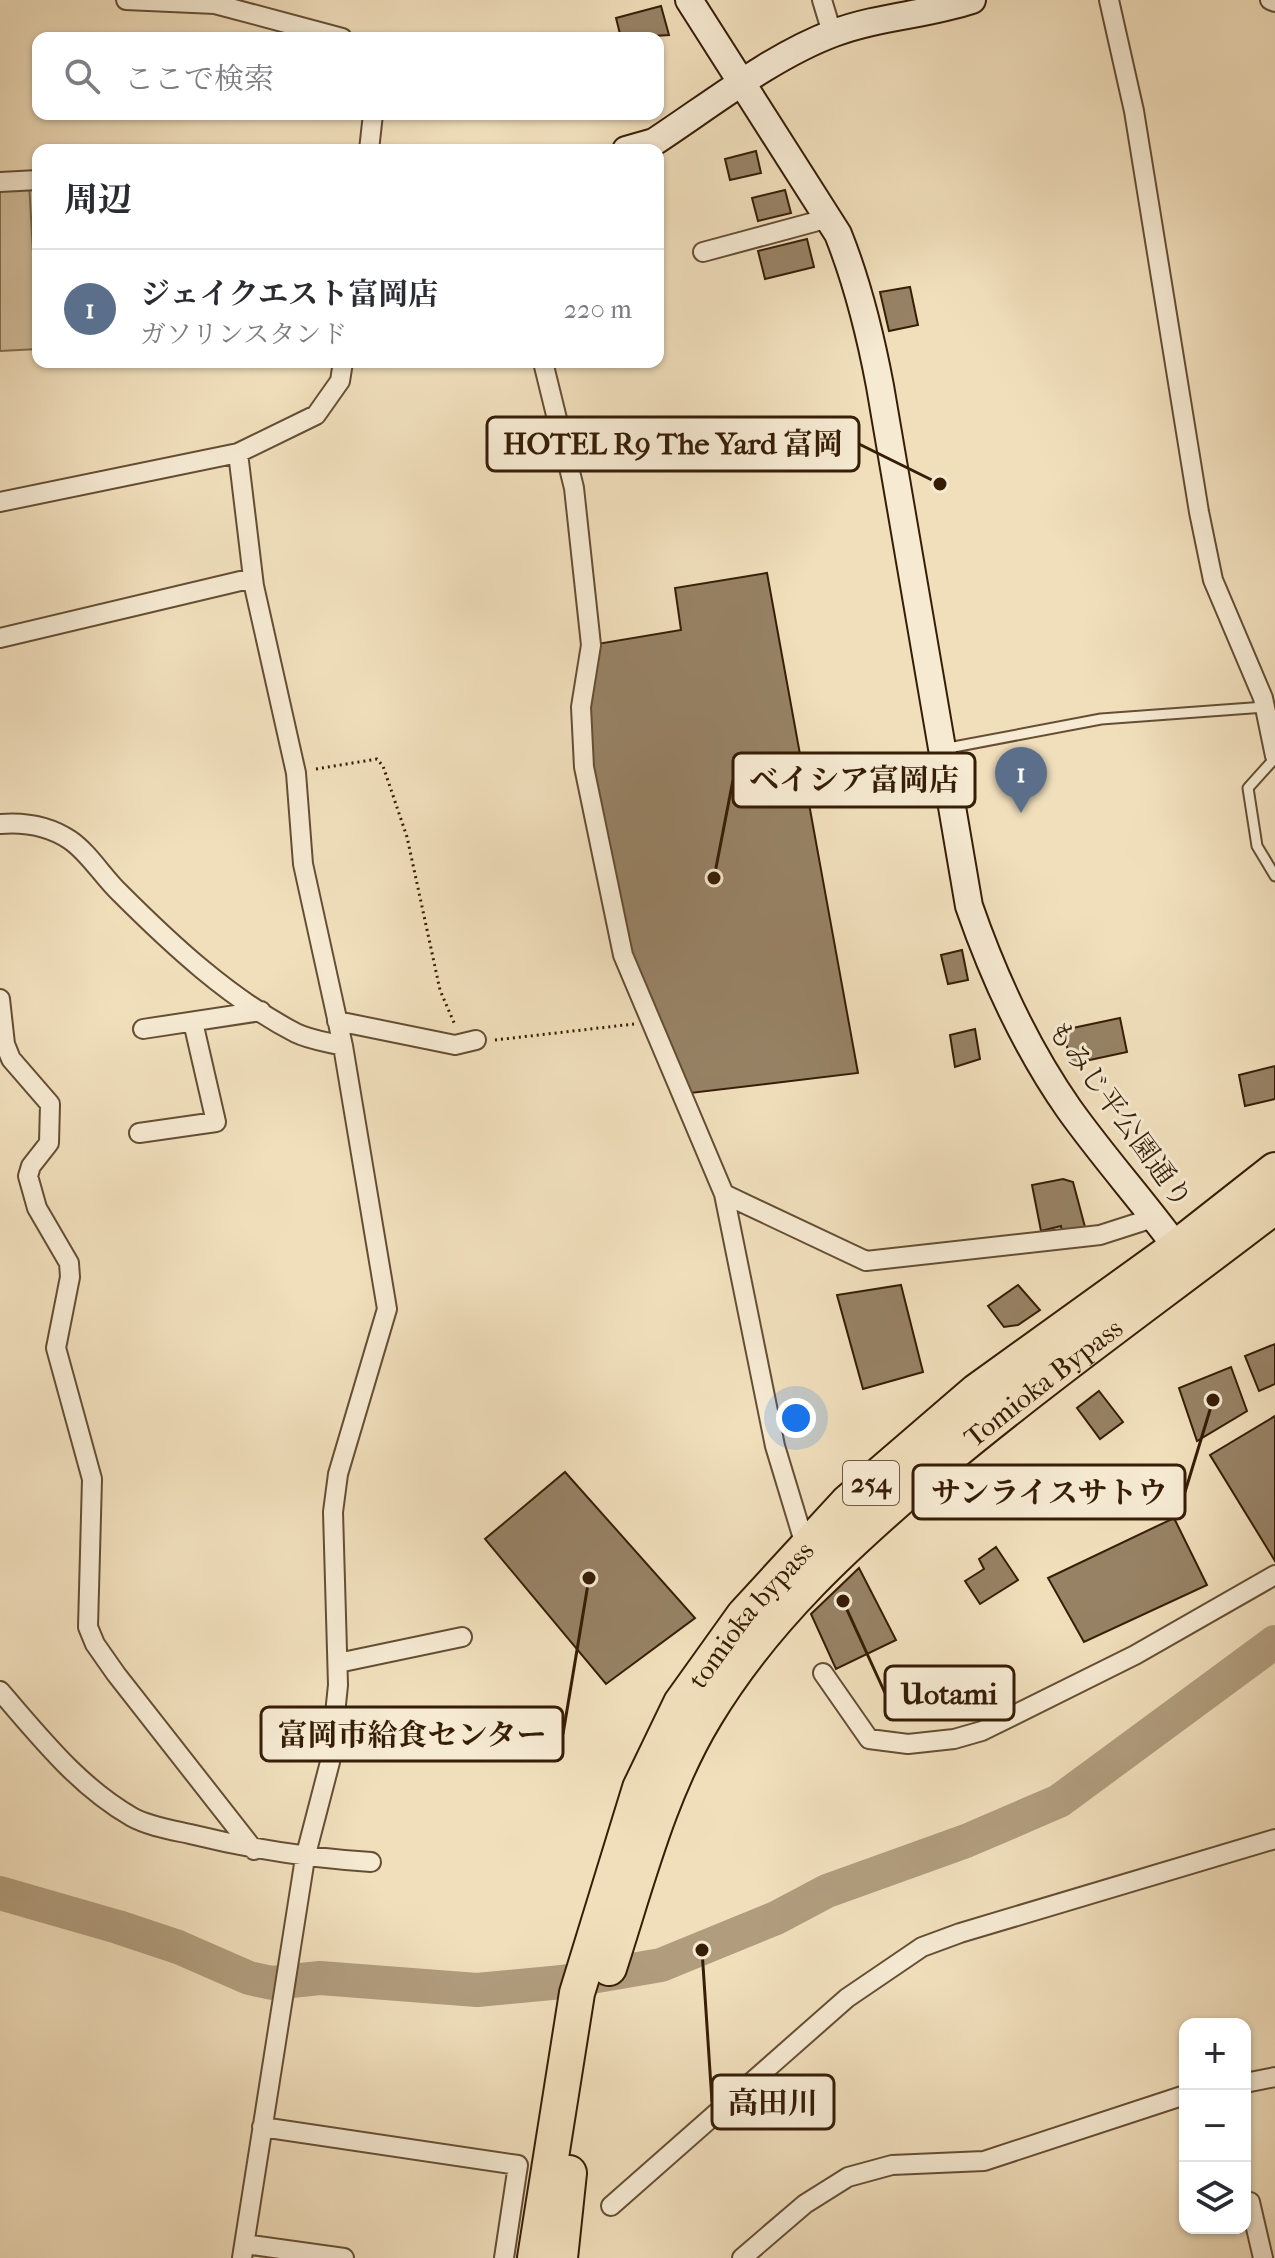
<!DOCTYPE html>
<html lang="ja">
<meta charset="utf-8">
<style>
body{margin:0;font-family:"IM FELL French Canon","Noto Serif JP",serif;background:#f2f2f3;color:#2b2b33}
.controls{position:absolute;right:24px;bottom:24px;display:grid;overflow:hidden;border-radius:16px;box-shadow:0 2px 6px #0004}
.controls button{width:72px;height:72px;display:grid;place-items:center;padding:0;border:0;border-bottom:2px solid #e1e1e2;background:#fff;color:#2b2b33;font:40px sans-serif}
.you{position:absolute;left:796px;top:1418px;width:28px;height:28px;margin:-20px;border:6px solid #fff;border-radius:50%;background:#1a73e8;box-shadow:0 0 0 12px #1a73e833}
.badge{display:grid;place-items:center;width:52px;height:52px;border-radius:50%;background:#8f2418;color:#fff;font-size:26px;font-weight:700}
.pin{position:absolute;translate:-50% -66px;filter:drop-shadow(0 2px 4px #0008)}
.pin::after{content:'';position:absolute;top:42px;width:28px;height:24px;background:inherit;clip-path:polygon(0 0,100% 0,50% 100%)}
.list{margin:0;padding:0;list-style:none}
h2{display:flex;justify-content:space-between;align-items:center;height:104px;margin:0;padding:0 32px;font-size:34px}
h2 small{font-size:26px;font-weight:400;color:#7c7c81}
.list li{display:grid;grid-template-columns:52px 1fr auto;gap:24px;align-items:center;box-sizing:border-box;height:120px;padding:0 32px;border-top:2px solid #e1e1e2}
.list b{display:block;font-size:30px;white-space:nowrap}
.list p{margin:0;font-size:26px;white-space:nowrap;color:#7c7c81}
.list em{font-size:26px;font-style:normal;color:#7c7c81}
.icon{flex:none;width:44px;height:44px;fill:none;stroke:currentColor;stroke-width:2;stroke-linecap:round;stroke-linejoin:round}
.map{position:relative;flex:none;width:1275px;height:2258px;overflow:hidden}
.search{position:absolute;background:#fff;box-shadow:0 2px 6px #0004;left:32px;top:32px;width:632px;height:88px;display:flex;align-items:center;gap:20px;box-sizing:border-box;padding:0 28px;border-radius:16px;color:#7c7c81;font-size:30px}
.panel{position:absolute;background:#fff;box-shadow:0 2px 6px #0004;left:32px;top:144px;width:632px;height:224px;border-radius:16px}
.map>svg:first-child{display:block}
.green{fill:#d1be9d;stroke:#846e52;stroke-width:2}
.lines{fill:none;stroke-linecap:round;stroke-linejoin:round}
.river{stroke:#b19d7e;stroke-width:34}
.building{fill:#978265;stroke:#361d06;stroke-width:2}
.lane-casing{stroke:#654e34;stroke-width:13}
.street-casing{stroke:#654e34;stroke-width:22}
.secondary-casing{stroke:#361d06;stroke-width:30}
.highway-casing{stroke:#361d06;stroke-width:38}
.path{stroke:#361d06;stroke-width:3;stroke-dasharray:2 4;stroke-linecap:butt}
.lane{stroke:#f6ead3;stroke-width:9}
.street{stroke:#f6ead3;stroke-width:18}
.secondary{stroke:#f6ead3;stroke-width:26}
.highway{stroke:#f1dfbc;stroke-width:34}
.labels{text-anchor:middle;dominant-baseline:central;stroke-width:6;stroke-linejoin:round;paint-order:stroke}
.shield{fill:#f6ead3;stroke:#705a44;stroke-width:2}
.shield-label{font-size:26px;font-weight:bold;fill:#361d06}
.street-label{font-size:28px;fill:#361d06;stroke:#f6ead3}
.leader{fill:none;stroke:#361d06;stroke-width:3}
.callout-dot{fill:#361d06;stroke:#f6ead3;stroke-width:3}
.callout{fill:#f6ead3;stroke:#361d06;stroke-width:3}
.callout-label{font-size:30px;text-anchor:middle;font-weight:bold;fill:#361d06}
</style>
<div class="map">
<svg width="1275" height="2258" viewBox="0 0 1275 2258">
<rect width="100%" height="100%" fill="#f1dfbc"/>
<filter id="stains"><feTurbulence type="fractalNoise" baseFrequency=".0025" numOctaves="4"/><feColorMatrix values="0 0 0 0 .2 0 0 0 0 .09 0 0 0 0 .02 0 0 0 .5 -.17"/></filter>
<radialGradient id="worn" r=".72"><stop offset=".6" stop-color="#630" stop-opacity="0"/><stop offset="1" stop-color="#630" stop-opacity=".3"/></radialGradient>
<path class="green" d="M 29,181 L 33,253 L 38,253 L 38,349 L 0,351 L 0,182 Z"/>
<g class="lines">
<path class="river" d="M 0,1893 L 118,1927 L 178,1947 L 249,1978 L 272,1983 L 320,1978 L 477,1990 L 562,1982 L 661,1965 L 776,1918 L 827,1891 L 966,1841 L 1059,1801 L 1275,1642"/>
</g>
<path class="building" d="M 661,6 L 669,35 L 621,38 L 616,18 Z
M 756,151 L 761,173 L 730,180 L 725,159 Z
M 785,190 L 791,213 L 758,221 L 752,198 Z
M 807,239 L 814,267 L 765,279 L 758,251 Z
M 910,287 L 918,325 L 889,331 L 880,292 Z
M 767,573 L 858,1073 L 682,1094 L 623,955 L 581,707 L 591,645 L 681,630 L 675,588 Z
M 962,950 L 968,980 L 948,984 L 941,955 Z
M 1120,1018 L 1127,1052 L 1071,1064 L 1063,1030 Z
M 975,1029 L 980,1059 L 955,1067 L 950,1035 Z
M 1275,1066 L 1275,1099 L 1245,1106 L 1239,1075 Z
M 1063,1179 L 1073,1182 L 1085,1227 L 1062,1232 L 1061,1226 L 1041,1231 L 1032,1185 Z
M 901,1285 L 923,1372 L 863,1389 L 837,1295 Z
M 1018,1285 L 1040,1310 L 1018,1325 L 1004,1327 L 988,1306 Z
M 1275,1344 L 1275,1384 L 1259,1391 L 1245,1356 Z
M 1231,1367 L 1247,1411 L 1197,1441 L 1179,1388 Z
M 1099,1391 L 1123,1422 L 1100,1439 L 1077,1408 Z
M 1275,1416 L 1275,1561 L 1210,1455 Z
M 565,1472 L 695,1618 L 606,1684 L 485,1539 Z
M 1174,1518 L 1207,1585 L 1084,1642 L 1048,1578 Z
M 996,1547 L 1018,1580 L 980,1604 L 965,1581 L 984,1569 L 979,1559 Z
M 859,1568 L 896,1640 L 836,1669 L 811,1614 Z"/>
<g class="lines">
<defs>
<path id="lane" d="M 943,749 L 1101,719 L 1265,707
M 1275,758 L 1248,788 L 1257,846 L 1275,876"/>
<path id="street" d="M 126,0 L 215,4 L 342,38
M 822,0 L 832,33
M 1109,0 L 1134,111 L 1199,512 L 1213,580 L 1263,698 L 1275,756
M 1270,0 L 1275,2
M 369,150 L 373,114
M 0,182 L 38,180
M 703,252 L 829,218
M 543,362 L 574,488 L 591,645 L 581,707 L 584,767 L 623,955 L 724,1194 L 775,1446 L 805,1545
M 238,453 L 254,586 L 296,773 L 303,864 L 343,1046 L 387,1309 L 338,1474 L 333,1512 L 338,1685 L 330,1762 L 305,1858 L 242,2258
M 0,502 L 238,453 L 316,415 L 340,381 L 343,362
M 0,638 L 253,578
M 0,824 C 24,822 49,826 70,840 C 89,853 103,877 120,893 C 172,945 230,999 296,1033 C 310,1040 328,1042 343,1046
M 0,999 L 5,1044 L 11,1059 L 50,1104 L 49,1143 L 31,1166 L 28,1176 L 37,1208 L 69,1263 L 70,1277 L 56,1348 L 92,1479 L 88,1627 L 95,1644 L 116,1674 L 254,1850
M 337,1021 L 455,1045 L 476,1040
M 143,1029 L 261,1011
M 139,1133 L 216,1122 L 193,1022
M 724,1194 L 866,1261 L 1100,1235 L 1153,1218
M 338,1663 L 462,1637
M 823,1673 L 869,1739 L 908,1744 L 954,1739 L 982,1731 L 1135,1655 L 1275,1575
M 0,1691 C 40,1737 78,1786 132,1817 C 148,1826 172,1830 190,1834 C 251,1849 308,1858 371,1862
M 1245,2083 L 1275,2077
M 262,2127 L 518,2165 L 504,2258
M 1250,2202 L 1263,2258
M 611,2206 L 847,1998 L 922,1947 L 960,1933 L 1275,1839
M 245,2244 L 344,2258
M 742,2258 L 805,2204 L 848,2177 L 892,2165 L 984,2161 L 1185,2095"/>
<path id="secondary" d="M 689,0 L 838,234 C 858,284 870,333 880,386 L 969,906 C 994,978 1025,1046 1069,1109 C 1106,1161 1149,1208 1186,1260
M 626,150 L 654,142 C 709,106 772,56 834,33 C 879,16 927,15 972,0"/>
<g id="highway">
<path id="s1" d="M 609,1968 C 637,1882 659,1792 706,1715 C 765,1617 849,1541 935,1468 C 1045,1376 1162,1293 1275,1206"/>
<path id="s2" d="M 535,2258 L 577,1993 L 640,1788 L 681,1703 L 744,1615 L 847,1503 L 977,1391 L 1177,1247 L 1275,1170"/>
<path d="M 560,2258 L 569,2173"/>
</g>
</defs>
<use href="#lane" class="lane-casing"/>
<use href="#street" class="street-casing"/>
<use href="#secondary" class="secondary-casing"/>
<use href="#highway" class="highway-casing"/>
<path class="path" d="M 316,769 L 377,759 L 383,766 L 407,837 L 440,990 L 455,1025
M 495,1040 L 634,1024"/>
<use href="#lane" class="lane"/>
<use href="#street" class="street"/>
<use href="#secondary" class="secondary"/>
<use href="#highway" class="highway"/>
</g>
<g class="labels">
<rect class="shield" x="843" y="1461" width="56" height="44" rx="6"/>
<g class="shield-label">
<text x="871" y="1483">254</text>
</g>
<g class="street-label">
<text transform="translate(1120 1114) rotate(54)">もみじ平公園通り</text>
<text stroke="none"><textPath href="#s1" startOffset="748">Tomioka Bypass</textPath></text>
<text stroke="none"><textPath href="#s2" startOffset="690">tomioka bypass</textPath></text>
</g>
</g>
<path class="leader" d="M940 484L859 444M714 878L733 780M1213 1400L1185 1492M843 1601L885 1693M589 1578L563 1734M702 1950L712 2102"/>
<g class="callout-dot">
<circle cx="940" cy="484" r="8"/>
<circle cx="714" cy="878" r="8"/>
<circle cx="1213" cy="1400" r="8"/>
<circle cx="843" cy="1601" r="8"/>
<circle cx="589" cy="1578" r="8"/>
<circle cx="702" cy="1950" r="8"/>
</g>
<g class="callout">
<rect x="487" y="417" width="372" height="54" rx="8"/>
<rect x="733" y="753" width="242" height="54" rx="8"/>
<rect x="913" y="1465" width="272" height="54" rx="8"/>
<rect x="885" y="1666" width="129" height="54" rx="8"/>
<rect x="261" y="1707" width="302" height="54" rx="8"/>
<rect x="712" y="2075" width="122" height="54" rx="8"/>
</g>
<g class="callout-label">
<text x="673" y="454">HOTEL R9 The Yard 富岡</text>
<text x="854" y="790">ベイシア富岡店</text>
<text x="1049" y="1503">サンライスサトウ</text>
<text x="949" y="1704">Uotami</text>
<text x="412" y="1745">富岡市給食センター</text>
<text x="773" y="2113">高田川</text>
</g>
<rect width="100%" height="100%" filter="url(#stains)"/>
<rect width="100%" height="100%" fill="url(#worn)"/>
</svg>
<div class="controls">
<button>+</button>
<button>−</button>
<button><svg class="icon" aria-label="layers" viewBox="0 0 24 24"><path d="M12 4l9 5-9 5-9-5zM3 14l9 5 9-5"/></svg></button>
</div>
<div class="you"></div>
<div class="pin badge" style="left:1021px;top:813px;background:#5c6f8a">1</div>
<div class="search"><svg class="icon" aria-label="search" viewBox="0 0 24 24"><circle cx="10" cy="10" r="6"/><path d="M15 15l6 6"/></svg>ここで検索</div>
<section class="panel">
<h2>周辺<small></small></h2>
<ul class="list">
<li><span class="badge" style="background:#5c6f8a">1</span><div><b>ジェイクエスト富岡店</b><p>ガソリンスタンド</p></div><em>220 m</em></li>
</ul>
</section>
</div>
